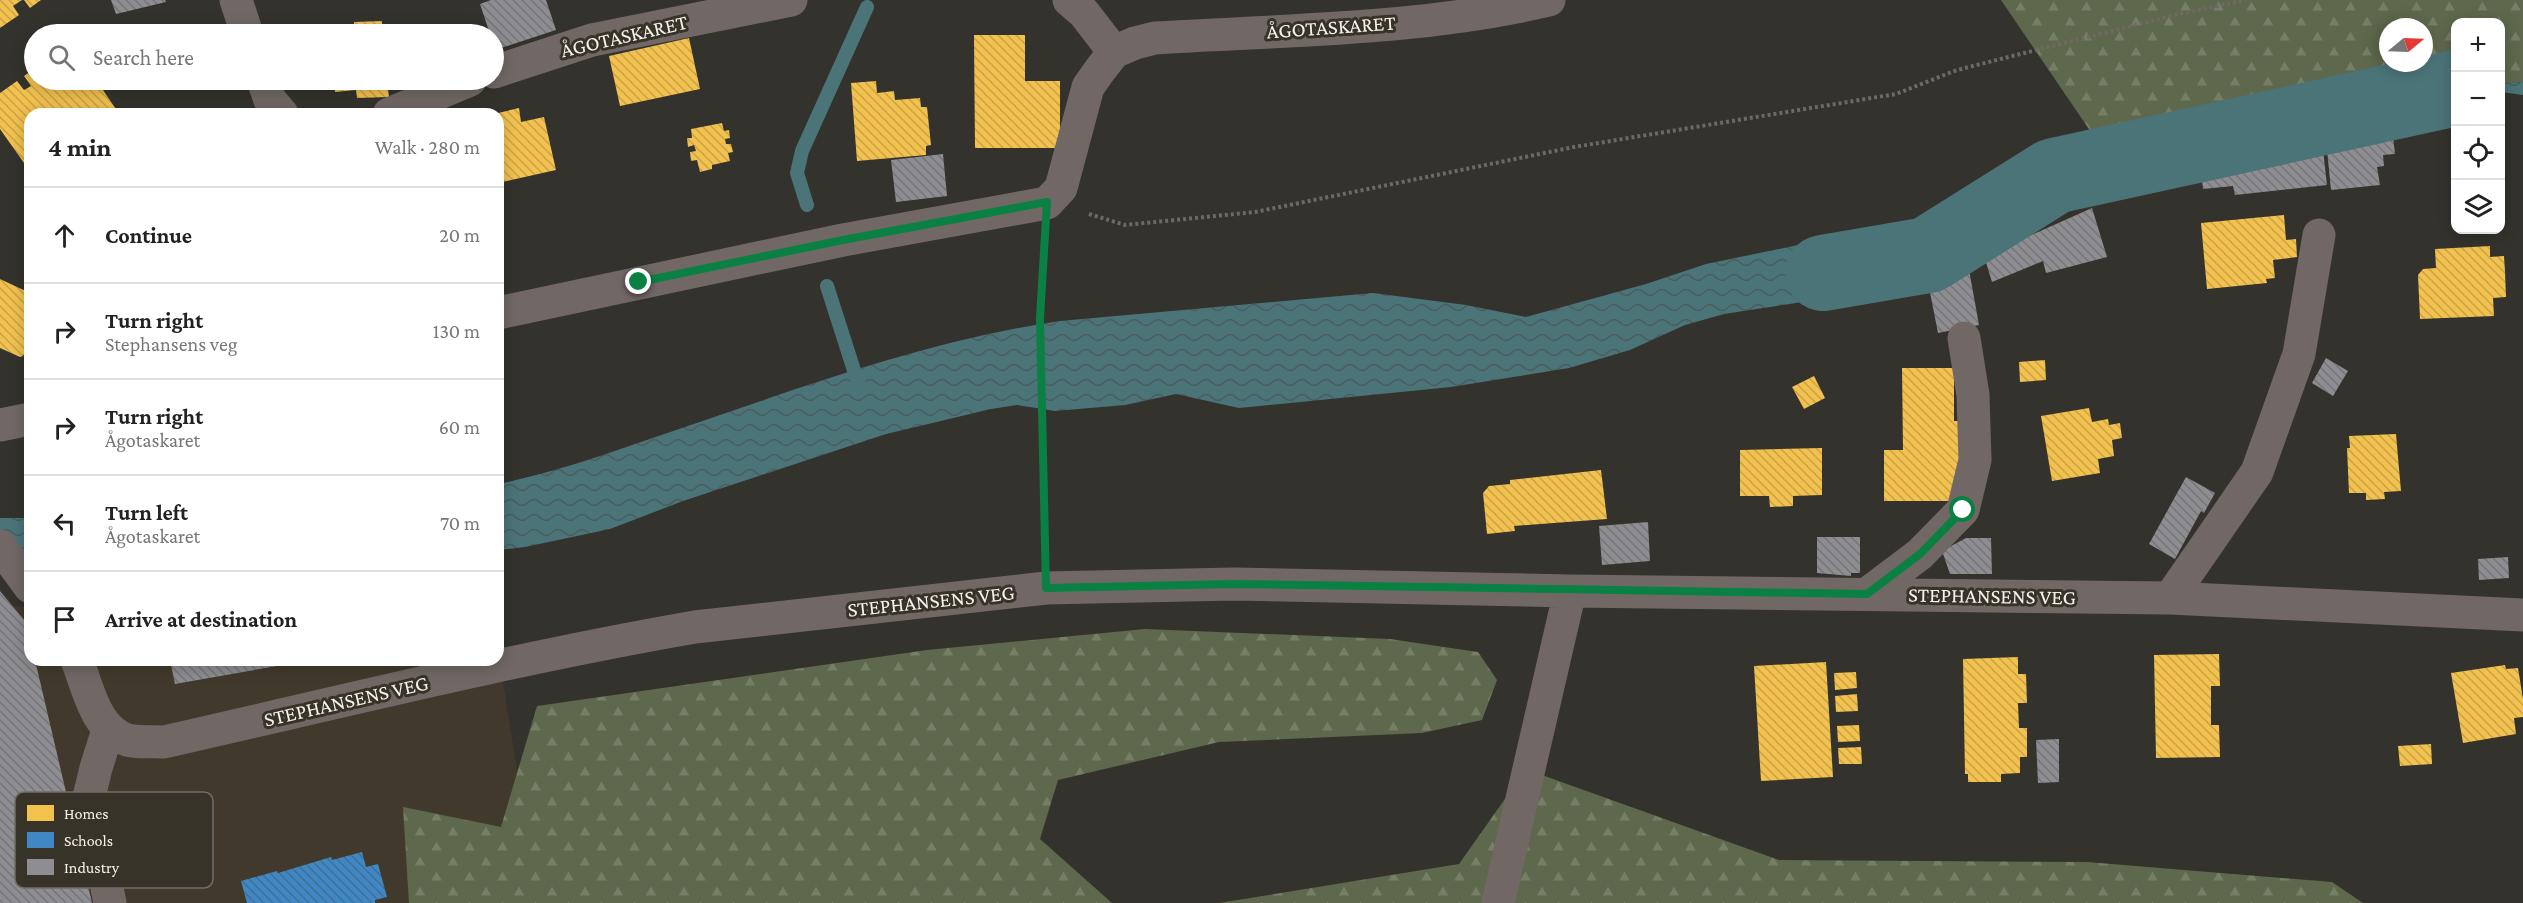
<!DOCTYPE html>
<meta charset="utf-8">
<style>
body{margin:0;font-family:"Crimson Pro",serif;background:#f2f2f2;color:#222}
.controls{position:absolute;right:18px;top:18px;display:grid;overflow:hidden;border-radius:12px;box-shadow:0 3px 15px #0003}
.controls button{width:54px;height:54px;display:grid;place-items:center;padding:0;border:0;border-bottom:2px solid #e0e0e0;background:#fff;color:#222;font:30px sans-serif}
.compass{position:absolute;left:2379px;top:18px;width:54px;height:54px;border-radius:50%;background:#fff;box-shadow:0 3px 15px #0003;rotate:71deg}
.stop{position:absolute;width:18px;height:18px;margin:-14px;border:4px solid #0b8043;border-radius:50%;background:#fff}
.stop.end{background:#0b8043;border-color:#fff;box-shadow:0 2px 6px #0008}
.list{margin:0;padding:0;list-style:none}
h2{display:flex;justify-content:space-between;align-items:center;height:78px;margin:0;padding:0 24px;font-size:26px}
h2 small{font-size:20px;font-weight:400;color:#767676}
.list li{display:grid;grid-template-columns:39px 1fr auto;gap:18px;align-items:center;box-sizing:border-box;height:96px;padding:0 24px;border-top:2px solid #e0e0e0}
.list b{display:block;font-size:22px;white-space:nowrap}
.list p{margin:0;font-size:20px;white-space:nowrap;color:#767676}
.list em{font-size:20px;font-style:normal;color:#767676}
.icon{flex:none;width:33px;height:33px;fill:none;stroke:currentColor;stroke-width:2;stroke-linecap:round;stroke-linejoin:round}
.map{position:relative;flex:none;width:2523px;height:903px;overflow:hidden}
.search{position:absolute;background:#fff;box-shadow:0 3px 15px #0003;left:24px;top:24px;width:480px;height:66px;display:flex;align-items:center;gap:15px;box-sizing:border-box;padding:0 21px;border-radius:33px;color:#767676;font-size:22px}
.panel{position:absolute;background:#fff;box-shadow:0 3px 15px #0003;left:24px;top:108px;width:480px;height:558px;border-radius:18px}
.map>svg:first-child{display:block}
.built{fill:#413a2c}
.forest{fill:url(#forest-firs);fill-rule:evenodd}
.water{fill:url(#water-waves)}
.homes{fill:url(#homes-back-hatch)}
.schools{fill:url(#schools-back-hatch)}
.industry{fill:url(#industry-back-hatch)}
.lines{fill:none;stroke-linecap:round;stroke-linejoin:round}
.stream{stroke:#4b7479;stroke-width:14}
.river{stroke:#4b7479;stroke-width:76}
.path{stroke:#6f6865;stroke-width:4;stroke-dasharray:3 3;stroke-linecap:butt}
.minor{stroke:#716866;stroke-width:33}
.route{stroke:#0b8043;stroke-width:8}
.labels{text-anchor:middle;dominant-baseline:central;stroke-width:6;stroke-linejoin:round;paint-order:stroke}
.street-label{font-size:21px;fill:#f5f2ec;stroke:#383329}
.key{fill:#383329;stroke:#716c64;stroke-width:1.5}
.key-label{font-size:16px;fill:#f5f2ec}
</style>
<div class="map">
<svg width="2523" height="903" viewBox="0 0 2523 903">
<defs>
<pattern id="forest-firs" width="22" height="20" patternUnits="userSpaceOnUse" patternTransform="scale(1.5)"><rect width="22" height="20" fill="#5e684c"/><path d="M5 1l3.5 6h-7zM16 11l3.5 6h-7z" fill="#767e66"/></pattern>
<pattern id="water-waves" width="16" height="10" patternUnits="userSpaceOnUse" patternTransform="scale(1.5)"><rect width="16" height="10" fill="#4b7479"/><path d="M0 5q4-4 8 0t8 0" fill="none" stroke="#4a5c5e"/></pattern>
<pattern id="homes-back-hatch" width="6" height="6" patternUnits="userSpaceOnUse" patternTransform="scale(1.5)"><rect width="6" height="6" fill="#f2c14e"/><path d="M-1 5l2 2M0 0l6 6M5-1l2 2" fill="none" stroke="#c8a34c"/></pattern>
<pattern id="schools-back-hatch" width="6" height="6" patternUnits="userSpaceOnUse" patternTransform="scale(1.5)"><rect width="6" height="6" fill="#3f88c5"/><path d="M-1 5l2 2M0 0l6 6M5-1l2 2" fill="none" stroke="#436f93"/></pattern>
<pattern id="industry-back-hatch" width="6" height="6" patternUnits="userSpaceOnUse" patternTransform="scale(1.5)"><rect width="6" height="6" fill="#8d8d92"/><path d="M-1 5l2 2M0 0l6 6M5-1l2 2" fill="none" stroke="#767578"/></pattern>
</defs>
<rect width="100%" height="100%" fill="#34322c"/>
<path class="built" d="M 0,605 L 30,607 L 30,660 L 498,660 L 498,650 L 538,903 L 0,903 Z"/>
<path class="forest" d="M 2001,0 L 2523,0 L 2523,82 L 2501,84 L 2500,22 L 2456,22 L 2455,88 L 2112,163 ZM 2388,27 L 2424,27 L 2424,63 L 2388,63 Z
M 1145,629 L 1390,639 L 1478,652 L 1497,680 L 1482,720 L 1422,733 L 1219,742 L 1058,780 L 1040,839 L 1112,903 L 409,903 L 403,807 L 501,827 L 537,706 L 927,650 Z
M 1531,762 L 1528,770 L 1779,860 L 2087,862 L 2332,882 L 2363,903 L 1219,903 L 1459,864 Z"/>
<path class="water" d="M 2523,82 L 2523,95 L 2501,92 L 2501,84 Z
M 1871,230 L 1928,255 L 1885,282 L 1835,297 L 1724,314 L 1685,325 L 1630,350 L 1569,368 L 1451,387 L 1239,408 L 1176,394 L 1125,405 L 1055,411 L 1017,405 L 991,409 L 886,434 L 683,501 L 610,529 L 525,547 L 498,550 L 498,484 C 562,471 623,448 685,427 C 808,385 930,340 1060,321 L 1373,293 L 1466,305 L 1526,317 L 1646,284 L 1706,264 Z
M 0,518 L 30,518 L 30,573 L 0,573 Z"/>
<path class="homes" d="M 0,0 L 22,0 L 13,6 L 19,15 L 0,28 Z
M 24,0 L 41,0 L 30,8 Z
M 382,21 L 382,34 L 354,34 L 354,22 Z
M 974,35 L 1025,35 L 1025,81 L 1060,81 L 1060,148 L 975,148 Z
M 689,38 L 700,89 L 620,106 L 609,56 Z
M 34,69 L 34,80 L 96,80 L 118,112 L 116,114 L 30,114 L 30,159 L 24,163 L 0,129 L 0,93 L 17,81 L 24,90 L 31,86 L 24,76 Z
M 334,80 L 408,80 L 409,87 L 388,89 L 389,97 L 357,98 L 356,90 L 335,92 Z
M 876,81 L 877,93 L 894,91 L 895,100 L 920,98 L 921,107 L 927,107 L 931,145 L 926,146 L 926,155 L 857,161 L 851,83 Z
M 519,108 L 521,122 L 544,117 L 556,170 L 498,183 L 498,113 Z
M 722,123 L 724,131 L 729,130 L 730,138 L 725,139 L 726,144 L 731,144 L 733,152 L 728,153 L 730,161 L 712,165 L 712,169 L 700,172 L 697,160 L 691,161 L 690,152 L 696,151 L 694,145 L 688,147 L 687,138 L 692,138 L 691,129 Z
M 2284,215 L 2286,240 L 2296,239 L 2297,257 L 2273,260 L 2275,278 L 2266,279 L 2267,283 L 2207,289 L 2201,223 Z
M 2490,246 L 2490,257 L 2504,256 L 2505,271 L 2506,297 L 2493,298 L 2494,316 L 2420,319 L 2418,275 L 2423,269 L 2436,268 L 2435,249 Z
M 0,279 L 30,293 L 30,340 L 23,356 L 20,357 L 0,348 Z
M 2045,360 L 2046,380 L 2020,382 L 2019,362 Z
M 1902,368 L 1954,368 L 1954,421 L 1961,421 L 1961,478 L 1953,501 L 1884,501 L 1884,450 L 1903,450 Z
M 1814,376 L 1825,398 L 1804,409 L 1792,387 Z
M 2089,408 L 2092,422 L 2108,419 L 2109,425 L 2120,423 L 2122,438 L 2112,440 L 2114,456 L 2098,459 L 2100,473 L 2052,481 L 2041,416 Z
M 2396,434 L 2401,491 L 2384,492 L 2385,499 L 2366,500 L 2366,493 L 2349,493 L 2347,448 L 2350,448 L 2349,436 Z
M 1822,448 L 1822,495 L 1793,496 L 1793,506 L 1770,507 L 1769,496 L 1740,496 L 1740,450 Z
M 1601,470 L 1607,519 L 1514,526 L 1515,531 L 1487,534 L 1483,493 L 1489,486 L 1510,484 L 1510,480 Z
M 2219,654 L 2220,686 L 2211,686 L 2211,725 L 2219,725 L 2220,757 L 2156,758 L 2154,655 Z
M 2018,657 L 2018,674 L 2026,674 L 2027,703 L 2018,703 L 2019,728 L 2027,728 L 2027,757 L 2020,757 L 2020,773 L 2001,774 L 2001,782 L 1968,782 L 1968,774 L 1965,774 L 1963,659 Z
M 1826,662 L 1833,777 L 1761,781 L 1754,666 Z
M 2505,665 L 2506,669 L 2518,668 L 2523,699 L 2523,717 L 2514,718 L 2516,734 L 2463,743 L 2451,673 Z
M 1856,672 L 1857,688 L 1835,690 L 1834,673 Z
M 1857,694 L 1858,711 L 1836,712 L 1835,696 Z
M 1859,725 L 1860,741 L 1838,742 L 1837,726 Z
M 2431,744 L 2432,764 L 2400,766 L 2398,746 Z
M 1861,747 L 1862,764 L 1839,764 L 1838,748 Z"/>
<path class="schools" d="M 362,852 L 366,867 L 378,864 L 387,897 L 375,900 L 375,903 L 247,903 L 241,881 L 277,871 L 278,873 L 331,857 L 332,860 Z"/>
<path class="industry" d="M 111,0 L 165,0 L 166,2 L 116,14 Z
M 491,0 L 546,0 L 556,30 L 495,50 L 494,34 L 490,34 L 480,4 Z
M 2321,132 L 2327,185 L 2235,195 L 2233,186 L 2203,189 L 2200,164 L 2253,150 L 2253,145 L 2304,139 L 2303,134 Z
M 2375,135 L 2375,138 L 2393,136 L 2395,154 L 2383,155 L 2384,166 L 2377,167 L 2380,185 L 2331,190 L 2326,140 Z
M 943,154 L 947,196 L 896,202 L 891,160 Z
M 2092,208 L 2107,257 L 2046,273 L 2043,261 L 1992,282 L 1984,256 Z
M 1968,264 L 1979,325 L 1938,333 L 1926,272 Z
M 2326,358 L 2348,371 L 2333,396 L 2312,383 Z
M 2186,477 L 2215,493 L 2204,513 L 2201,511 L 2175,559 L 2149,544 Z
M 1648,522 L 1650,561 L 1602,565 L 1599,526 Z
M 1817,537 L 1860,537 L 1860,573 L 1851,573 L 1851,576 L 1817,573 Z
M 1966,538 L 1991,538 L 1992,574 L 1950,574 L 1942,551 Z
M 2508,557 L 2509,578 L 2479,580 L 2478,559 Z
M 0,591 L 30,627 L 30,660 L 35,660 L 92,903 L 0,903 Z
M 170,660 L 305,660 L 305,661 L 175,684 Z
M 2059,739 L 2059,782 L 2038,783 L 2036,740 Z"/>
<g class="lines">
<path class="stream" d="M 807,205 L 797,173 L 802,151 L 867,7
M 827,286 L 859,386"/>
<path class="river" d="M 1823,273 L 1928,255 L 2054,176 L 2456,88"/>
<path class="path" d="M 1089,214 L 1125,225 L 1255,212 L 1574,147 L 1896,94 L 1957,70 L 2179,14 L 2246,0
M 1044,241 L 1040,318 L 1045,549"/>
<path class="minor" d="M 236,0 L 247,34
M 1069,0 L 1084,13 L 1114,52
M 494,72 L 592,40 L 791,0
M 263,80 L 270,100 L 282,114
M 389,114 L 470,80
M 498,313 L 843,240 L 1047,203 L 1061,188 L 1088,87 L 1100,70 L 1114,52 L 1135,43 L 1155,38 C 1286,30 1421,30 1549,0
M 0,425 L 30,419
M 0,546 L 30,587
M 1867,594 L 1920,554 L 1963,510 L 1975,460 L 1973,395 L 1964,338
M 2170,598 L 2257,472 L 2299,354 L 2319,235
M 77,660 C 88,688 95,729 127,740 C 138,743 153,741 164,742 C 341,702 516,658 695,627 L 1046,588 L 1234,584 L 1570,591 L 2170,598 L 2523,615
M 108,730 L 96,768 L 89,797 L 110,903
M 1498,903 L 1570,591"/>
</g>
<g class="lines">
<path class="route" d="M 639,282 L 843,240 L 1047,202 L 1040,318 L 1046,588 L 1234,584 L 1867,594 L 1920,554 L 1963,510"/>
</g>
<g class="labels">
<g class="street-label">
<text transform="translate(1331 27) rotate(-4)">ÅGOTASKARET</text>
<text transform="translate(624 36) rotate(-13)">ÅGOTASKARET</text>
<text transform="translate(1992 596) rotate(1)">STEPHANSENS VEG</text>
<text transform="translate(931 601) rotate(-6)">STEPHANSENS VEG</text>
<text transform="translate(346 701) rotate(-13)">STEPHANSENS VEG</text>
</g>
</g>
<rect x="15" y="792" width="198" height="96" rx="9" class="key"/>
<rect x="27" y="805" width="27" height="16" fill="#f2c14e"/>
<rect x="27" y="832" width="27" height="16" fill="#3f88c5"/>
<rect x="27" y="859" width="27" height="16" fill="#8d8d92"/>
<g class="key-label">
<text x="64" y="819">Homes</text>
<text x="64" y="846">Schools</text>
<text x="64" y="873">Industry</text>
</g>
</svg>
<div class="controls">
<button>+</button>
<button>−</button>
<button><svg class="icon" aria-label="locate" viewBox="0 0 24 24"><circle cx="12" cy="12" r="6"/><path d="M12 2v4M12 18v4M2 12h4M18 12h4"/></svg></button>
<button><svg class="icon" aria-label="layers" viewBox="0 0 24 24"><path d="M12 4l9 5-9 5-9-5zM3 14l9 5 9-5"/></svg></button>
</div>
<svg class="compass" viewBox="-18 -18 36 36"><path d="M0-13l5 13h-10z" fill="#e53935"/><path d="M0 13l5-13h-10z" fill="#767676"/></svg>
<div class="stop" style="left:1963px;top:510px"></div>
<div class="stop end" style="left:639px;top:282px"></div>
<div class="search"><svg class="icon" aria-label="search" viewBox="0 0 24 24"><circle cx="10" cy="10" r="6"/><path d="M15 15l6 6"/></svg>Search here</div>
<section class="panel">
<h2>4 min<small>Walk · 280 m</small></h2>
<ul class="list">
<li><svg class="icon" aria-label="ahead" viewBox="0 0 24 24"><path d="M12 20V5M6 11l6-6 6 6"/></svg><div><b>Continue</b></div><em>20 m</em></li>
<li><svg class="icon" aria-label="right" viewBox="0 0 24 24"><path d="M7 20v-9h11M14 6l5 5-5 5"/></svg><div><b>Turn right</b><p>Stephansens veg</p></div><em>130 m</em></li>
<li><svg class="icon" aria-label="right" viewBox="0 0 24 24"><path d="M7 20v-9h11M14 6l5 5-5 5"/></svg><div><b>Turn right</b><p>Ågotaskaret</p></div><em>60 m</em></li>
<li><svg class="icon" aria-label="left" viewBox="0 0 24 24"><path d="M17 20v-9H6M10 6l-5 5 5 5"/></svg><div><b>Turn left</b><p>Ågotaskaret</p></div><em>70 m</em></li>
<li><svg class="icon" aria-label="arrive" viewBox="0 0 24 24"><path d="M6 21V4h12l-3 4 3 4H6"/></svg><div><b>Arrive at destination</b></div></li>
</ul>
</section>
</div>
